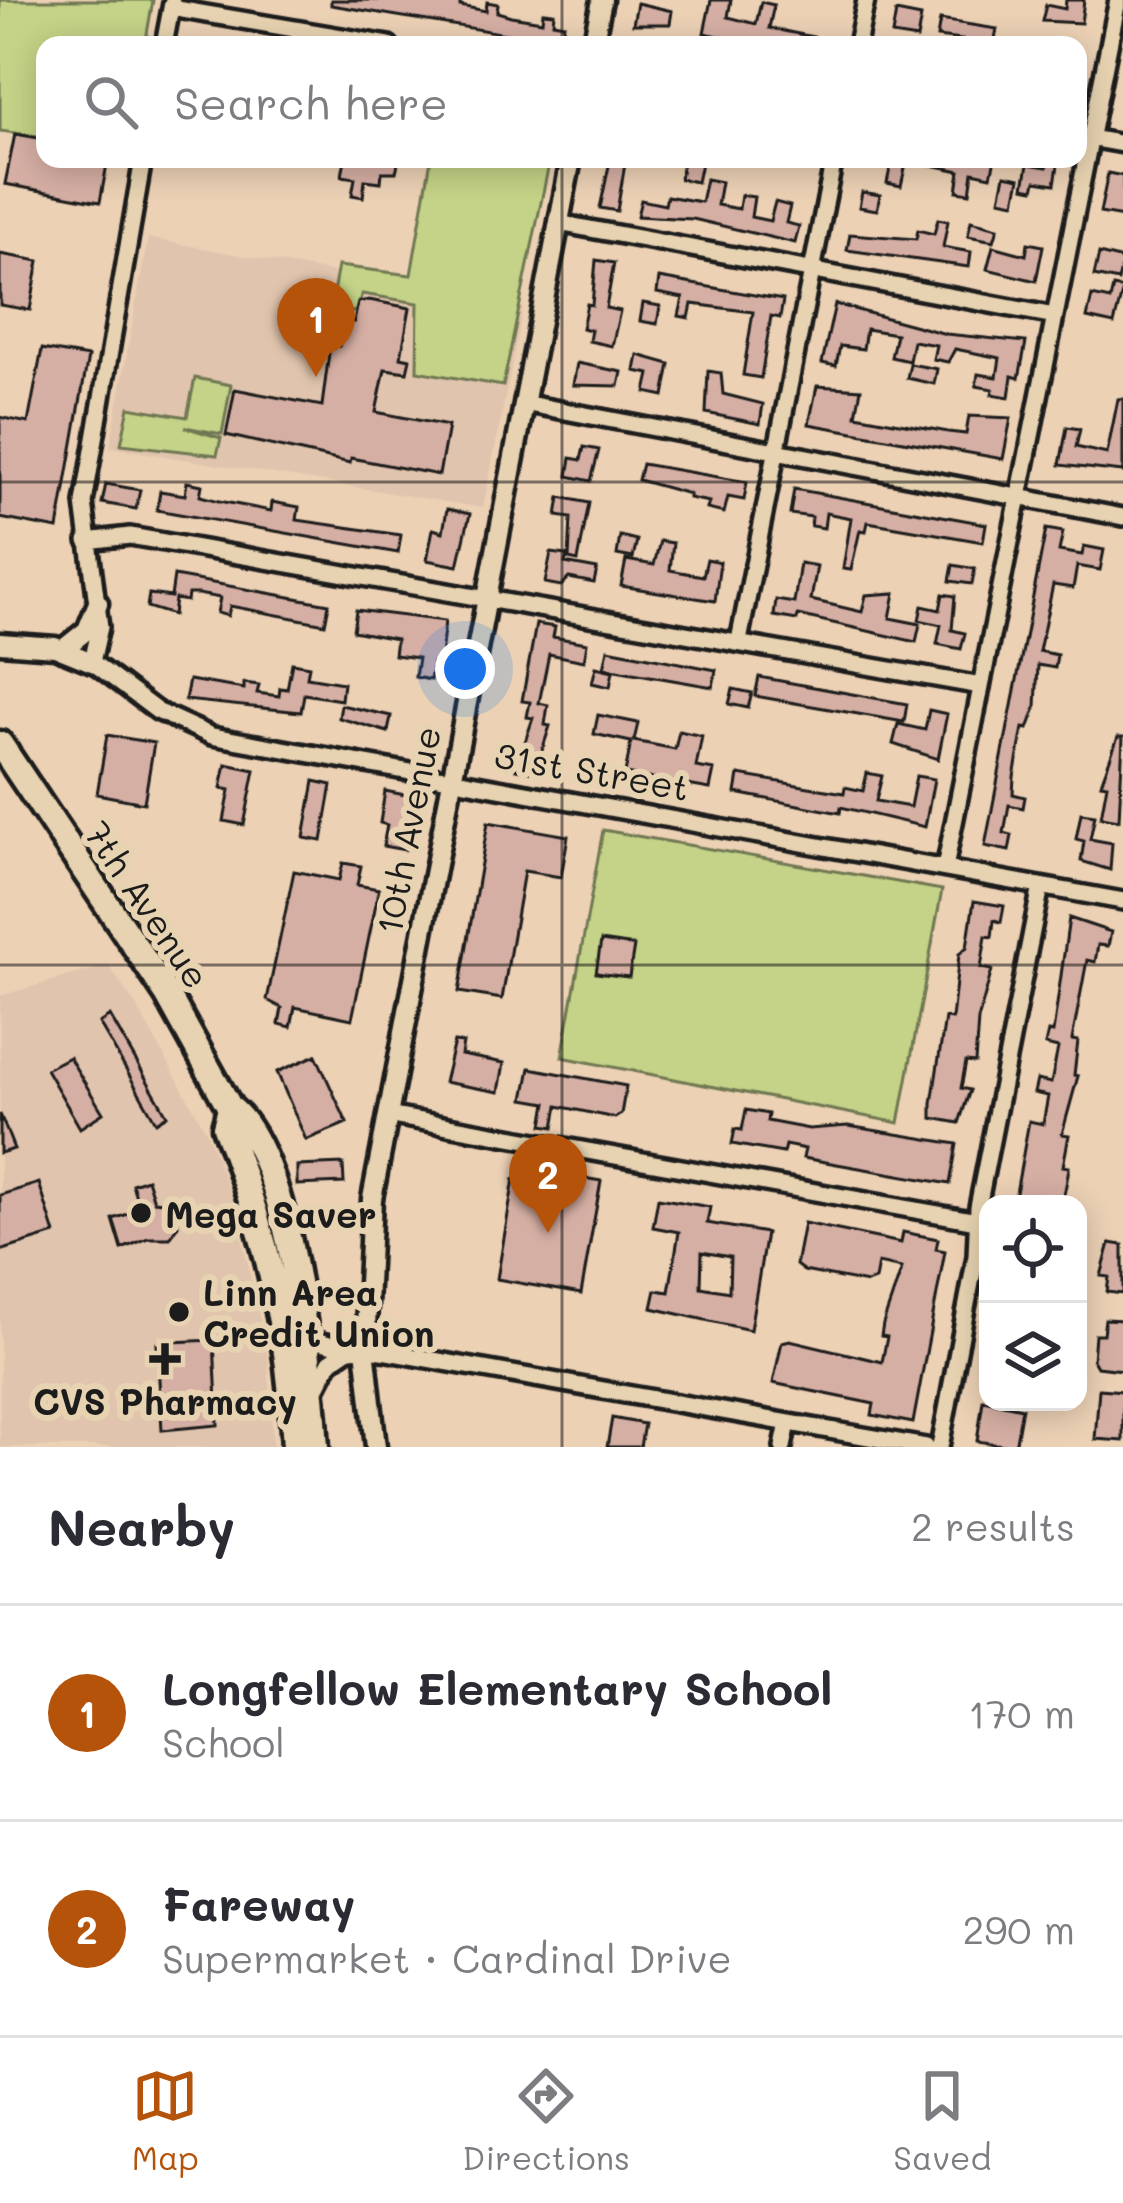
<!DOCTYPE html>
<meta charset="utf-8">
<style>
body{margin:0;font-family:Mali,sans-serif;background:#f7f7f7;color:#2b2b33}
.controls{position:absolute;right:36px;bottom:36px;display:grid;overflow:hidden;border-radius:24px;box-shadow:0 6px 30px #0003}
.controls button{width:108px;height:108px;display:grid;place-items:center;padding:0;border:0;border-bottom:3px solid #e1e1e2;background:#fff;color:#2b2b33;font:60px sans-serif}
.you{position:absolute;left:465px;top:669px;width:42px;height:42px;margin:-30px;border:9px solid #fff;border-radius:50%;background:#1a73e8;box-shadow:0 0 0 18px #1a73e833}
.badge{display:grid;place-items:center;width:78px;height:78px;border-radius:50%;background:#b45309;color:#fff;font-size:39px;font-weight:700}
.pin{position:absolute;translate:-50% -99px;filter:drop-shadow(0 3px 6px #0008)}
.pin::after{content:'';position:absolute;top:63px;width:42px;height:36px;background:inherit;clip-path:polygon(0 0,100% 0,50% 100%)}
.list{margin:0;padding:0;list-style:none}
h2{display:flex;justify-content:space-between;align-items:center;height:156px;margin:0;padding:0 48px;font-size:51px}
h2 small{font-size:39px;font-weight:400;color:#7c7c81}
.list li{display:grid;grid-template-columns:78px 1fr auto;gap:36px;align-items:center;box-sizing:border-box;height:216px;padding:0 48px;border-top:3px solid #e1e1e2}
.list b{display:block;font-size:45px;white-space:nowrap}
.list p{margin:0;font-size:39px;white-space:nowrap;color:#7c7c81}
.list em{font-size:39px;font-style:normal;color:#7c7c81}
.icon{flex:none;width:66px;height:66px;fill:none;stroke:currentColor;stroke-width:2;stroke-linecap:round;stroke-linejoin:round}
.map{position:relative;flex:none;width:1123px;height:1447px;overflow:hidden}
.search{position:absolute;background:#fff;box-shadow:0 6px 30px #0003;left:36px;right:36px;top:36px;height:132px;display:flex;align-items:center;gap:30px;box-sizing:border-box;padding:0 42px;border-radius:24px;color:#7c7c81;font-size:45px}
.sheet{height:588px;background:#fff}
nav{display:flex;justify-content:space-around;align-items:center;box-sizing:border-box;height:168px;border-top:3px solid #e1e1e2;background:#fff;font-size:33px;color:#7c7c81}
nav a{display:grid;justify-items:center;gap:6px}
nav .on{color:#b45309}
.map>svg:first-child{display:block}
.built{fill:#e1c4ad}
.green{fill:#c4d387;stroke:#707852;stroke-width:3}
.building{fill:#d6afa4;stroke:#1c1c1c;stroke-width:3;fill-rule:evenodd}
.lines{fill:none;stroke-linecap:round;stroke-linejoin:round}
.minor-casing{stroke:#1c1c1c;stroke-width:24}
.tertiary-casing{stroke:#1c1c1c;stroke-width:27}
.primary-casing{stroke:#1c1c1c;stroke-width:33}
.minor{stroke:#e7d3b1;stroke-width:15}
.tertiary{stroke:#e7d3b1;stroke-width:18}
.primary{stroke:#e7d3b1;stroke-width:24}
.grid{fill:none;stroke:#1c1c1c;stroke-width:3;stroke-opacity:0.55}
.poi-dot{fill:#1c1c1c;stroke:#e7d3b1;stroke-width:4.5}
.labels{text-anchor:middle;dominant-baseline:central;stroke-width:12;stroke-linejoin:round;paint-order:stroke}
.street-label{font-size:36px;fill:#1c1c1c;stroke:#e7d3b1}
.poi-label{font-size:36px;font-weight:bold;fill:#1c1c1c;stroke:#e7d3b1;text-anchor:start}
</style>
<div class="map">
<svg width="1123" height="1447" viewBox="0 0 1123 1447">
<rect width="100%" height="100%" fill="#ecd1b5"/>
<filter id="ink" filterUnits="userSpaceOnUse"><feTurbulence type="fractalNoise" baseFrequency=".00833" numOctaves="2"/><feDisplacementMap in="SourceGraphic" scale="24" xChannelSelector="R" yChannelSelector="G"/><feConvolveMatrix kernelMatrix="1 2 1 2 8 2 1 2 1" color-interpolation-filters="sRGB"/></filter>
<g filter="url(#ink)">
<path class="built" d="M 148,238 L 523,308 L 483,508 L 110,447 Z
M 108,965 L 139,1010 L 208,1135 L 236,1209 L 268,1357 L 273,1447 L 0,1447 L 0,996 Z"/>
<path class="green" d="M 0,0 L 153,0 L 145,45 L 45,45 L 45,137 L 0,131 Z
M 431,159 L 550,159 L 503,386 L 417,371 L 418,303 L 362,294 L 355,312 L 330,309 L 338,266 L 411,275 Z
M 195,378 L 231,385 L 222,434 L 185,427 L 221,438 L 217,455 L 121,444 L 129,407 L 187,417 Z
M 603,830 L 942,890 L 899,1123 L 562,1057 Z"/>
<path class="building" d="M 331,0 L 461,0 L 460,6 L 486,11 L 487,2 L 498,4 L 497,12 L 511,16 L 542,21 L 543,12 L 554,13 L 553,22 L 564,24 L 561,43 L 331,5 Z
M 711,0 L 731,0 L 728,17 L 756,24 L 761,2 L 774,5 L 769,28 L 828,40 L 827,45 L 763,45 L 704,33 Z
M 1066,0 L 1084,0 L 1081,23 L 1042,21 L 1046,5 L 1065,9 Z
M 637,3 L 672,11 L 670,24 L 633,24 Z
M 896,12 L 921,17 L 917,39 L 892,35 Z
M 940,20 L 997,29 L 994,44 L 937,37 Z
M 15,134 L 45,139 L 45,159 L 108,159 L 100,202 L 5,184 Z
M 345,159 L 399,159 L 396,172 L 382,172 L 381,182 L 365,180 L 363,197 L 352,195 L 355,178 L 342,176 Z
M 892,159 L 907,159 L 901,186 L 887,183 Z
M 928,159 L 995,159 L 991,176 L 973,172 L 970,193 L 957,191 L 960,171 L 927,164 Z
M 683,160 L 701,163 L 697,182 L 680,179 Z
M 610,161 L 625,164 L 617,211 L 600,208 Z
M 1048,163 L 1058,165 L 1055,184 L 1036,181 L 1034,189 L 1024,187 L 1028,164 L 1047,167 Z
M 1108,173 L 1123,176 L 1123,217 L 1100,213 Z
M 1005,175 L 1020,178 L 1015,202 L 1000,199 Z
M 706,179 L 721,182 L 717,205 L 739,209 L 741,195 L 754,197 L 751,217 L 770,221 L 775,202 L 790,206 L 786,223 L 799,226 L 795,243 L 693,219 L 637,216 L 641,200 L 665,205 L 667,196 L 701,202 Z
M 862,192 L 880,195 L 877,210 L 859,207 Z
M 938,219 L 948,221 L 943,247 L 971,252 L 969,267 L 847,250 L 850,234 L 916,239 L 918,230 L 934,234 Z
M 971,221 L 998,228 L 994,241 L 968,236 Z
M 1028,243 L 1043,246 L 1036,281 L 987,269 L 993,246 L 1026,255 Z
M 0,254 L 39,261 L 30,310 L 0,305 Z
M 1099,254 L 1123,260 L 1118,281 L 1094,276 Z
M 596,260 L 614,263 L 606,308 L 620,311 L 612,346 L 589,341 L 591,330 L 582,328 L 587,304 L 592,305 Z
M 659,278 L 783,300 L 780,318 L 771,316 L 761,378 L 743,375 L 753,312 L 692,304 L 689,318 L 679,316 L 683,298 L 657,293 Z
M 1113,287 L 1123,289 L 1114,324 L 1087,318 L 1092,296 L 1110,300 Z
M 369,300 L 410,308 L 401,357 L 410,359 L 407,372 L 385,369 L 376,412 L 448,426 L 439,475 L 351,458 L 350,463 L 226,435 L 235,389 L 322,406 L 330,345 L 339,346 L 344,320 L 354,322 L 358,302 Z
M 643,303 L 660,306 L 657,324 L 640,321 Z
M 835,304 L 946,334 L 1026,342 L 1019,378 L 1012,376 L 1009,397 L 992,394 L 993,389 L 976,386 L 978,374 L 997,377 L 1000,358 L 955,349 L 948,362 L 933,359 L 936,345 L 913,341 L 909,361 L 891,357 L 896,334 L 866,329 L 863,349 L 840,346 L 836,366 L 822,363 Z
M 42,349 L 88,357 L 58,529 L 0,518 L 0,417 L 28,423 Z
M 638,355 L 670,364 L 664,396 L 646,392 L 650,374 L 635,371 Z
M 577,363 L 622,372 L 619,386 L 573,385 Z
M 910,364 L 937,369 L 934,384 L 907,378 Z
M 708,371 L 721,373 L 723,394 L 763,404 L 760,424 L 706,413 Z
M 817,386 L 861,389 L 856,415 L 948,432 L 966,434 L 969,416 L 1011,418 L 1003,459 L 809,424 Z
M 1118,399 L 1123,399 L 1123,472 L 1060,465 L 1067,427 L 1080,429 L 1076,447 L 1107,454 Z
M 584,447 L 599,450 L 591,481 L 568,476 L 571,458 L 581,460 Z
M 642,464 L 747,482 L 744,500 L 728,497 L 724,513 L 707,509 L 709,502 L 689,498 L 689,494 L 638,480 Z
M 187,482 L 202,485 L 200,496 L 219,501 L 271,511 L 272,502 L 299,507 L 297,520 L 401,535 L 398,553 L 157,510 L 160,491 L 185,495 Z
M 106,484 L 140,490 L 136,509 L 102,503 Z
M 794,489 L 986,524 L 983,542 L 868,522 L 866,531 L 860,530 L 851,570 L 843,569 L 851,518 L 826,513 L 824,528 L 811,526 L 812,517 L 790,514 Z
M 560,497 L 589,503 L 578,561 L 569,559 L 571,518 L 557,516 Z
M 447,509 L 470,514 L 458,566 L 427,560 L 433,529 L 443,532 Z
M 1046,529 L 1063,532 L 1059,551 L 1082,555 L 1084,546 L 1104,550 L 1100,570 L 1077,566 L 1073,588 L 1053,585 L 1039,651 L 1057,655 L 1055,668 L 1038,665 L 1036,707 L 1028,729 L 1023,728 L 1014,777 L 1013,794 L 1025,797 L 1023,808 L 1009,805 L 1004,833 L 1012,835 L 1009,851 L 985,846 Z
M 620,536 L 637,540 L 633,558 L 617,555 Z
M 660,541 L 673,543 L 670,570 L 703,576 L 707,559 L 720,562 L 715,601 L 621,586 L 626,560 L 654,565 Z
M 551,553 L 567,555 L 565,563 L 597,569 L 594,583 L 569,578 L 561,586 L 545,583 Z
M 800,563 L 817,566 L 811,600 L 862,612 L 866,595 L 895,593 L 890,618 L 920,624 L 916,642 L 798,615 L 797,620 L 774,616 L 776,600 L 794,603 Z
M 953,565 L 975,569 L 972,584 L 950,581 Z
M 174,576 L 329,604 L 325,624 L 230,606 L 228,616 L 217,613 L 220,598 L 198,594 L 188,594 L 187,601 L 175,599 L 173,615 L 147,607 L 149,594 L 171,597 Z
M 943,594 L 955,596 L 952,630 L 965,633 L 961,649 L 937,644 L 941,625 L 919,620 L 922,606 L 940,610 Z
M 356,610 L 445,621 L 440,664 L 433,663 L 430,680 L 415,677 L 418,658 L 394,655 L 396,639 L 353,631 Z
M 536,624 L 555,627 L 553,637 L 587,643 L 584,661 L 549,654 L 539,703 L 548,705 L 545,725 L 550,726 L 535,772 L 516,769 L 533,718 L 527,717 L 530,702 L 522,701 Z
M 608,649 L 716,670 L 713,687 L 604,668 Z
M 292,663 L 309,666 L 307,677 L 343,683 L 341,700 L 304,694 L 301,712 L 185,700 L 189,680 L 244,689 L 244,683 L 259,685 L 257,693 L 279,696 L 280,688 L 287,689 Z
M 596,667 L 613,671 L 610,687 L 592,683 Z
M 759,677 L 907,704 L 904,722 L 755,696 Z
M 733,689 L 752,693 L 748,708 L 729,704 Z
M 341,705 L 391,716 L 388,732 L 339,718 Z
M 929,710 L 947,714 L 938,759 L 893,744 L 898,724 L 925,730 Z
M 598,715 L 638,723 L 634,741 L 675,749 L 679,731 L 702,736 L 696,767 L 714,770 L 710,789 L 625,774 L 631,742 L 594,734 Z
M 107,735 L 154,743 L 144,803 L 97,794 Z
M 1118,737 L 1123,737 L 1119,820 L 1101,817 L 1107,784 L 1101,783 Z
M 226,764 L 255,770 L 244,825 L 224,821 L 230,790 L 221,788 Z
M 867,773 L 882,776 L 876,801 L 910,807 L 916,776 L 934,779 L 925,827 L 841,807 L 840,813 L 736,793 L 739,775 L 844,793 L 845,787 L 863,791 Z
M 314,781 L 332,785 L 322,841 L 304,838 Z
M 385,791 L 415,797 L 405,850 L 383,846 L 387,825 L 380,823 Z
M 1081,813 L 1095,815 L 1090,839 L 1112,843 L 1110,870 L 1081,861 L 1084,841 L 1076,839 Z
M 488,822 L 568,836 L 561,877 L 524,871 L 502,999 L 459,992 Z
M 343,863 L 361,866 L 357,885 L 379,889 L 352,1019 L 295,1007 L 291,1027 L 279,1024 L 282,1008 L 267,1000 L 294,871 L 339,880 Z
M 974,901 L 1004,906 L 1001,922 L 994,920 L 992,937 L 986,936 L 981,968 L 992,970 L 978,1020 L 975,1063 L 966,1062 L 961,1088 L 970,1090 L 959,1123 L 932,1118 L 932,1103 L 945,1018 L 952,1019 L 959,954 L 967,947 Z
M 1069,918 L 1111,932 L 1108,946 L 1098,945 L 1095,962 L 1087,960 L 1072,1040 L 1078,1041 L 1074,1075 L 1078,1076 L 1062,1134 L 1069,1135 L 1063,1166 L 1069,1167 L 1067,1180 L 1062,1204 L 1014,1204 L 1029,1121 L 1043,1124 L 1048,1096 L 1034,1093 L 1037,1080 L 1051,1083 L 1058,1048 L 1045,1045 L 1048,1032 L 1053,1033 Z
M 601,941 L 634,946 L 629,977 L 596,973 Z
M 110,1016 L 167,1115 L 156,1122 L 99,1023 Z
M 454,1042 L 463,1043 L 461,1055 L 504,1063 L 499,1092 L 444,1082 Z
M 316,1055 L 347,1123 L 306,1140 L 277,1072 Z
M 69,1057 L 103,1113 L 80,1128 L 46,1069 Z
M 530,1068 L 626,1086 L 621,1114 L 615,1118 L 558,1106 L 554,1127 L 543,1125 L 547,1103 L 524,1099 Z
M 746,1110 L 768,1114 L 767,1121 L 809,1129 L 848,1126 L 957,1144 L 950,1184 L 803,1158 L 805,1149 L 785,1145 L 783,1153 L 732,1144 L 735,1129 L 742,1130 Z
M 0,1114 L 14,1149 L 0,1153 Z
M 343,1164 L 344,1183 L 297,1185 L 297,1166 Z
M 554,1173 L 601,1181 L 581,1294 L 497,1279 L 514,1179 L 551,1187 Z
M 147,1179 L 154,1201 L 172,1203 L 178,1225 L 170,1238 L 148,1238 L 122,1249 L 113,1219 L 140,1210 L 132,1184 Z
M 39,1183 L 55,1234 L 0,1251 L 0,1195 Z
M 658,1198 L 710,1207 L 707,1223 L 766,1233 L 750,1330 L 652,1308 L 656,1290 L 669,1292 L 679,1232 L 653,1227 ZM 702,1252 L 730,1257 L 729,1292 L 701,1287 Z
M 804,1223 L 901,1243 L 903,1232 L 938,1239 L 936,1249 L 945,1251 L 913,1423 L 872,1415 L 874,1404 L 773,1383 L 782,1342 L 790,1340 L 882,1362 L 887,1337 L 881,1336 L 883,1324 L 902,1268 L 878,1263 L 875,1280 L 867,1283 L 804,1271 L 796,1265 Z
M 1110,1243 L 1123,1245 L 1123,1294 L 1107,1292 L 1109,1277 L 1101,1276 Z
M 1105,1319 L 1123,1320 L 1123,1370 L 1097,1367 L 1093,1360 L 1095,1334 L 1103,1334 Z
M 214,1340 L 218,1425 L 162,1430 L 157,1345 L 164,1351 L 171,1342 Z
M 1099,1389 L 1123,1391 L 1123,1441 L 1095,1439 Z
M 983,1400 L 1022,1408 L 1015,1447 L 977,1441 Z
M 612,1418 L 644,1424 L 640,1447 L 607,1447 Z"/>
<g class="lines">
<defs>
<path id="minor" d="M 171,8 L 389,45
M 164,45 L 172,3
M 857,45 L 866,0
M 1078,136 L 1123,144
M 143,159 L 84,503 L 100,627 L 92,662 L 157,711 L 212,736 L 1123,901
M 558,223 L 1055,316
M 523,403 L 1123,517
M 87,541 L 130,536 L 981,686
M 739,641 L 834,159
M 945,868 L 1118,0
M 387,1115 L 977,1221
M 306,1338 L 349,1349 L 365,1348 L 926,1447
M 314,1393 L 330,1362 L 349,1349
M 783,1447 L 788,1423
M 940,1447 L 976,1256 L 978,1207 L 1041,886"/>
<path id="tertiary" d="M 593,45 L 602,0
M 0,643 L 55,647 L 92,662
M 62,650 L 87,630 L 98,603
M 376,1447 L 365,1348 L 372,1199 L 571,159"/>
<path id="primary" d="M 0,744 L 167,994 L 230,1108 C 291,1155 311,1370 316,1447
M 230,1108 L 225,1127 C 266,1232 290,1334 295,1447"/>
</defs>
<use href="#minor" class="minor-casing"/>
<use href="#tertiary" class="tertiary-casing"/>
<use href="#primary" class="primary-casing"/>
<use href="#minor" class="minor"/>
<use href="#tertiary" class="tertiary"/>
<use href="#primary" class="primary"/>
</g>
</g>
<path class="grid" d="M 562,0 L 562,45M 562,159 L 562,1447M 0,482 L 1123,482M 0,965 L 1123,965"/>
<g class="poi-dot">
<circle cx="141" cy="1213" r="12"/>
<circle cx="179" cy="1312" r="12"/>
<path d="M159 1341h12v12h12v12h-12v12h-12v-12h-12v-12h12z"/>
</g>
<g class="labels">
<g class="street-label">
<text transform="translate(592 770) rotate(10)">31st Street</text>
<text transform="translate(407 830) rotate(-79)">10th Avenue</text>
<text transform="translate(148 904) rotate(56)">7th Avenue</text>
</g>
<g class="poi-label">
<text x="165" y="1213">Mega Saver</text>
<text x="203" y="1291">Linn Area<tspan x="203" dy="41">Credit Union</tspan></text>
<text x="165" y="1400" text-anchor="middle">CVS Pharmacy</text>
</g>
</g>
</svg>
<div class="controls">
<button><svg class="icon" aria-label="locate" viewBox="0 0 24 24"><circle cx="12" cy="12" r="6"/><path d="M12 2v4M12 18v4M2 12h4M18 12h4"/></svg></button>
<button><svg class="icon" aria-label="layers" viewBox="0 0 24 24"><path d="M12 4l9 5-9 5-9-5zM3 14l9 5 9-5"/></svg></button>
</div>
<div class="you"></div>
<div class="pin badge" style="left:316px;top:377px">1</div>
<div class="pin badge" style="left:548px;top:1233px">2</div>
<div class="search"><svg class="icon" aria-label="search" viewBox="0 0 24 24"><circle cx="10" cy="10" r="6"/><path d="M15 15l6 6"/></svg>Search here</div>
</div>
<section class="sheet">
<h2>Nearby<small>2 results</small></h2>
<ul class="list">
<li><span class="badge">1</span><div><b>Longfellow Elementary School</b><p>School</p></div><em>170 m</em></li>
<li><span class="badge">2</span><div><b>Fareway</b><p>Supermarket · Cardinal Drive</p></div><em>290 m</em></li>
</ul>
</section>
<nav>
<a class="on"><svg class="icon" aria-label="map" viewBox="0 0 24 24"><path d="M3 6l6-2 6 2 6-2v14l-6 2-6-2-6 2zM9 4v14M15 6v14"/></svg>Map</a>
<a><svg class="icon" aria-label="directions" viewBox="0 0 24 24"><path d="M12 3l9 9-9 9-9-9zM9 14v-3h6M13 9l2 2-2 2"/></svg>Directions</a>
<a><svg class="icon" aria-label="saved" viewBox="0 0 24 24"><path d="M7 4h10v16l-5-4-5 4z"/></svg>Saved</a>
</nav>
